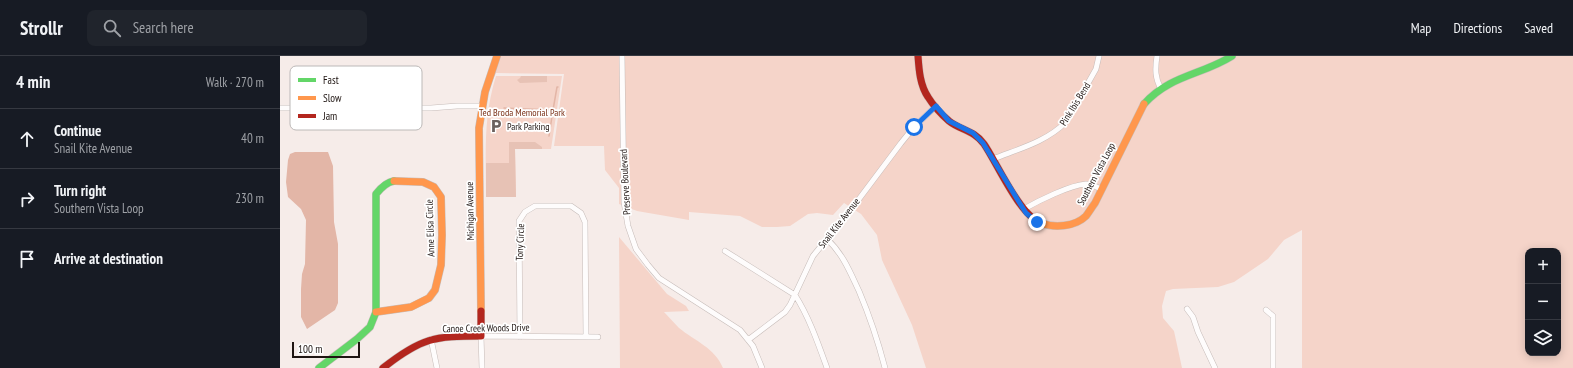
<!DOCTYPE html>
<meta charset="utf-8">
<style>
body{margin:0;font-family:"PT Sans Narrow",sans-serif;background:#20242c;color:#f1f3f6}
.controls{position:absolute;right:12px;bottom:12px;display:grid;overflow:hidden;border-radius:8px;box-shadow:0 2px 10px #0003}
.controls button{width:36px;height:36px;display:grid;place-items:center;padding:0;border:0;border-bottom:1px solid #363941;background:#171b24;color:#f1f3f6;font:20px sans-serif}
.scale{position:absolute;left:12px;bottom:10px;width:68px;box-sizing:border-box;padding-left:4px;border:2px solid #1f1512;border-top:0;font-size:11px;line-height:14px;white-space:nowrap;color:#1f1512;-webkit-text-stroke:3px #fff;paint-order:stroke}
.stop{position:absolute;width:12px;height:12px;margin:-9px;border:3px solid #1a73e8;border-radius:50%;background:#fff}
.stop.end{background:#1a73e8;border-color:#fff;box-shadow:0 1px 4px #0008}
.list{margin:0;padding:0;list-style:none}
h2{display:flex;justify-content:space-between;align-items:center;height:52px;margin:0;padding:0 16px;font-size:17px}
h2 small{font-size:13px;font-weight:400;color:#9ea1a6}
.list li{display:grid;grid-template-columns:26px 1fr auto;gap:12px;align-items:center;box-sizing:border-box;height:60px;padding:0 16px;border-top:1px solid #363941}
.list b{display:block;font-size:15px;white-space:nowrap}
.list p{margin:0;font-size:13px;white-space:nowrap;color:#9ea1a6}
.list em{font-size:13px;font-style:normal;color:#9ea1a6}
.icon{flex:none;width:22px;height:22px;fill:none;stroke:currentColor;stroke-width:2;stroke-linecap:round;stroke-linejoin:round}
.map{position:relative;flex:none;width:1293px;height:312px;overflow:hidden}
header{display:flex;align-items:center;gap:24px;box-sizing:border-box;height:56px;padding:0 20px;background:#171b24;border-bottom:1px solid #363941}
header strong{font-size:19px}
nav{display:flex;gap:22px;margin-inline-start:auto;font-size:14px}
.search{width:280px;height:36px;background:#20242c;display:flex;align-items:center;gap:10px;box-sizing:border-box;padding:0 14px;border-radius:8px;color:#9ea1a6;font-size:15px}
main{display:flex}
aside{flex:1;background:#171b24}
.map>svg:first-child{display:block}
.green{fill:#f5d4c9;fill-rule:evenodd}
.forest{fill:#e7c2b5}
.water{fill:#e3b6a7}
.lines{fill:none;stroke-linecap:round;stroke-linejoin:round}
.stream{stroke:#e3b6a7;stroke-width:1.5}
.street-casing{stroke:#c6bcb9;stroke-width:6}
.fast-casing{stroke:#c6bcb9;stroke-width:8}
.slow-casing{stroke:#c6bcb9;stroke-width:8}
.jam-casing{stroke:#c6bcb9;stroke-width:8}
.street{stroke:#fefcfc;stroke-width:5}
.fast{stroke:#63d668;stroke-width:7}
.slow{stroke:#ff974d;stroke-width:7}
.jam{stroke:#b3261e;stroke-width:7}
.route{stroke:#1a73e8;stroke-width:5}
.labels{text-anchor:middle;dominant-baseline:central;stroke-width:3.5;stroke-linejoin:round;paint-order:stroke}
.street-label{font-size:10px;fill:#1f1512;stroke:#fff}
.park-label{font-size:10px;fill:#7a3118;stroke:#fff}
.poi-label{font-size:10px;fill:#1f1512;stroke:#fff;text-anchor:start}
.key{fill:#fff;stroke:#bcb9b8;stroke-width:1}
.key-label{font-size:11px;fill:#1f1512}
</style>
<header>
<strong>Strollr</strong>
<div class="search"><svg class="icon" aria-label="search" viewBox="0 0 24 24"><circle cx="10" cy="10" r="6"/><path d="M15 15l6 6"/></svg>Search here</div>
<nav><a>Map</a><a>Directions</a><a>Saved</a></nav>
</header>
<main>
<aside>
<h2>4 min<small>Walk · 270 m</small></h2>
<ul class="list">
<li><svg class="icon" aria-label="ahead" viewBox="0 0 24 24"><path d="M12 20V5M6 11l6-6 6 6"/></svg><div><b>Continue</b><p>Snail Kite Avenue</p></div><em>40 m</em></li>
<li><svg class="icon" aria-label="right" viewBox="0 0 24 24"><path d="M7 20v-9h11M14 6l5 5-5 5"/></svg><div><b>Turn right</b><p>Southern Vista Loop</p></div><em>230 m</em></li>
<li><svg class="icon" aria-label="arrive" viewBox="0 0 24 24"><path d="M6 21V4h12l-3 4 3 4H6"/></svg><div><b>Arrive at destination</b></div></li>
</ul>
</aside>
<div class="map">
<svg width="1293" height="312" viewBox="0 0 1293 312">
<rect width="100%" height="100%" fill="#f6ece9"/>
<path class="green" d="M 220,0 L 1293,0 L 1293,312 L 1022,312 L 1022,174 L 1004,184 L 988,203 L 954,226 L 938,231 L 893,233 L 886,235 L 882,250 L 883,262 L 894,275 L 902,312 L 646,312 L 632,269 L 602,204 L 597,179 L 581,158 L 564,147 L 553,159 L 537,157 L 528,158 L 510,170 L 497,171 L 482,171 L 460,160 L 409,156 L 409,164 L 357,155 L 339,148 L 339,132 L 325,114 L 324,90 L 274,90 L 284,18 L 216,17 L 210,30 L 213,18 ZM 1248,195 L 1278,195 L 1278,297 L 1248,297 Z
M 216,20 L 282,20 L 271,93 L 235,93 L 236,141 L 206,141 C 206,96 203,62 216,20 Z
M 339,181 L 387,238 L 406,250 L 409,255 L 384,256 C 389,261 394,267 399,272 C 415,285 435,292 443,312 L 340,312 Z"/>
<path class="forest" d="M 241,20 L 267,20 L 267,26 L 240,27 L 237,24 L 240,22 Z
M 229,86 L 255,86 L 262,91 L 262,93 L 235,93 L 236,141 L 206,141 L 206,107 L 229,107 Z"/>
<path class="water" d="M 15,96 L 48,96 L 53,110 L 54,166 L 58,188 L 58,247 L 55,254 L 27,273 L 21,261 L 21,233 L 22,218 L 25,208 L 26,164 L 21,153 L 8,141 L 6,126 L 8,104 L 10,98 Z"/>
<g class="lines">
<path class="stream" d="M 224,52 L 273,54 L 277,31 L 278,31
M 269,80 L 273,54"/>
<defs>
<path id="street" d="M 342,0 L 344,146 L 348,170 L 356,193 L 368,209 L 379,222 L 460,274 L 473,290 L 482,312
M 877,0 C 875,13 875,22 881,33
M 0,52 L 151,52 L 177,50 L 201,50
M 713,103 C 738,93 766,86 786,66 L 816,13 L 819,0
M 744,153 C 758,145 790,129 806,128 C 812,128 816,131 821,133
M 547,183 C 563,198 570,216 579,235 C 590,261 598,285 605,312
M 445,195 L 515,239 C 529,261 538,287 547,312
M 907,253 L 913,261 L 918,276 L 935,312
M 986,254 L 993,260 L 993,312
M 240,281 L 239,165 L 245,156 L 255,150 L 291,150 L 301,157 L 305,166 L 306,281
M 151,283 L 157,312
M 468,284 L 505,256 L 510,249 L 533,200 L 573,151 L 621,87 L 634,71 L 656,50
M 202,312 L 201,280 L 318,281"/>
<path id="fast" d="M 864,48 C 890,19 922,19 952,0
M 39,312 L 77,283 L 90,271 L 96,256 L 96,138 C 100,133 107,126 114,125"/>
<path id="slow" d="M 761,167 C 774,172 795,171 806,160 C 809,156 812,151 815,147 L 864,48
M 201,255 L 199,72 L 205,36 L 217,0
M 96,256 L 131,251 L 149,242 L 155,234 L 161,209 L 162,179 L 161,141 L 154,131 L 143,126 L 114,125"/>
<path id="jam" d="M 638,0 C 639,14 640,29 648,41 C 653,49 662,59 669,65 C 680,74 694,74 704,88 C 717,107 740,160 761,167
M 103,312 C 141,282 154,280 201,280 L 201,255"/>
</defs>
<use href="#street" class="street-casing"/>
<use href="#fast" class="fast-casing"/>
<use href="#slow" class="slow-casing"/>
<use href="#jam" class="jam-casing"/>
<use href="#street" class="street"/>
<use href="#fast" class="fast"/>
<use href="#slow" class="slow"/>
<use href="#jam" class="jam"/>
</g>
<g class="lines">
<path class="route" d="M 634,71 L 656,50 L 669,65 L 693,77 L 703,87 L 739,146 L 746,157 L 757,166"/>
</g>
<defs>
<symbol id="parking-bare" viewBox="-9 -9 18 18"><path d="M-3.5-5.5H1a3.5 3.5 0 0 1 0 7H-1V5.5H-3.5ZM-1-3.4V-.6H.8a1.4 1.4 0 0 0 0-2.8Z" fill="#6a605d" stroke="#fff" stroke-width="2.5" paint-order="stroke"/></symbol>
</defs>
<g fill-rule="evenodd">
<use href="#parking-bare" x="206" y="60" width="20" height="20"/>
</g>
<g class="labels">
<g class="street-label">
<text transform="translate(795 48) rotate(-58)">Pink Ibis Bend</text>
<text transform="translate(816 118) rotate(-62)">Southern Vista Loop</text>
<text transform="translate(345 126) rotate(-93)">Preserve Boulevard</text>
<text transform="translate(190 155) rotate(-91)">Michigan Avenue</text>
<text transform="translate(559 167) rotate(-52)">Snail Kite Avenue</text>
<text transform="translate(150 172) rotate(-92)">Anne Elisa Circle</text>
<text transform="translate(240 186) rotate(-88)">Tony Circle</text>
<text transform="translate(206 272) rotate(-1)">Canoe Creek Woods Drive</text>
</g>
<g class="park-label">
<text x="242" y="56">Ted Broda Memorial Park</text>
</g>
<g class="poi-label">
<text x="227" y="70">Park Parking</text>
</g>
</g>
<rect x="10" y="10" width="132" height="64" rx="6" class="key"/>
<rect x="18" y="22" width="18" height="4" fill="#63d668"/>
<rect x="18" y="40" width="18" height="4" fill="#ff974d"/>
<rect x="18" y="58" width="18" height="4" fill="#b3261e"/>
<g class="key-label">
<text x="43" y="28">Fast</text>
<text x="43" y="46">Slow</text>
<text x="43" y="64">Jam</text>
</g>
</svg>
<div class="controls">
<button>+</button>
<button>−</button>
<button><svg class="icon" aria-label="layers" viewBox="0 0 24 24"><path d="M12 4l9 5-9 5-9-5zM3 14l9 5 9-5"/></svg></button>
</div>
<div class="scale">100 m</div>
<div class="stop" style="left:634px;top:71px"></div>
<div class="stop end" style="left:757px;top:166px"></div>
</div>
</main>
